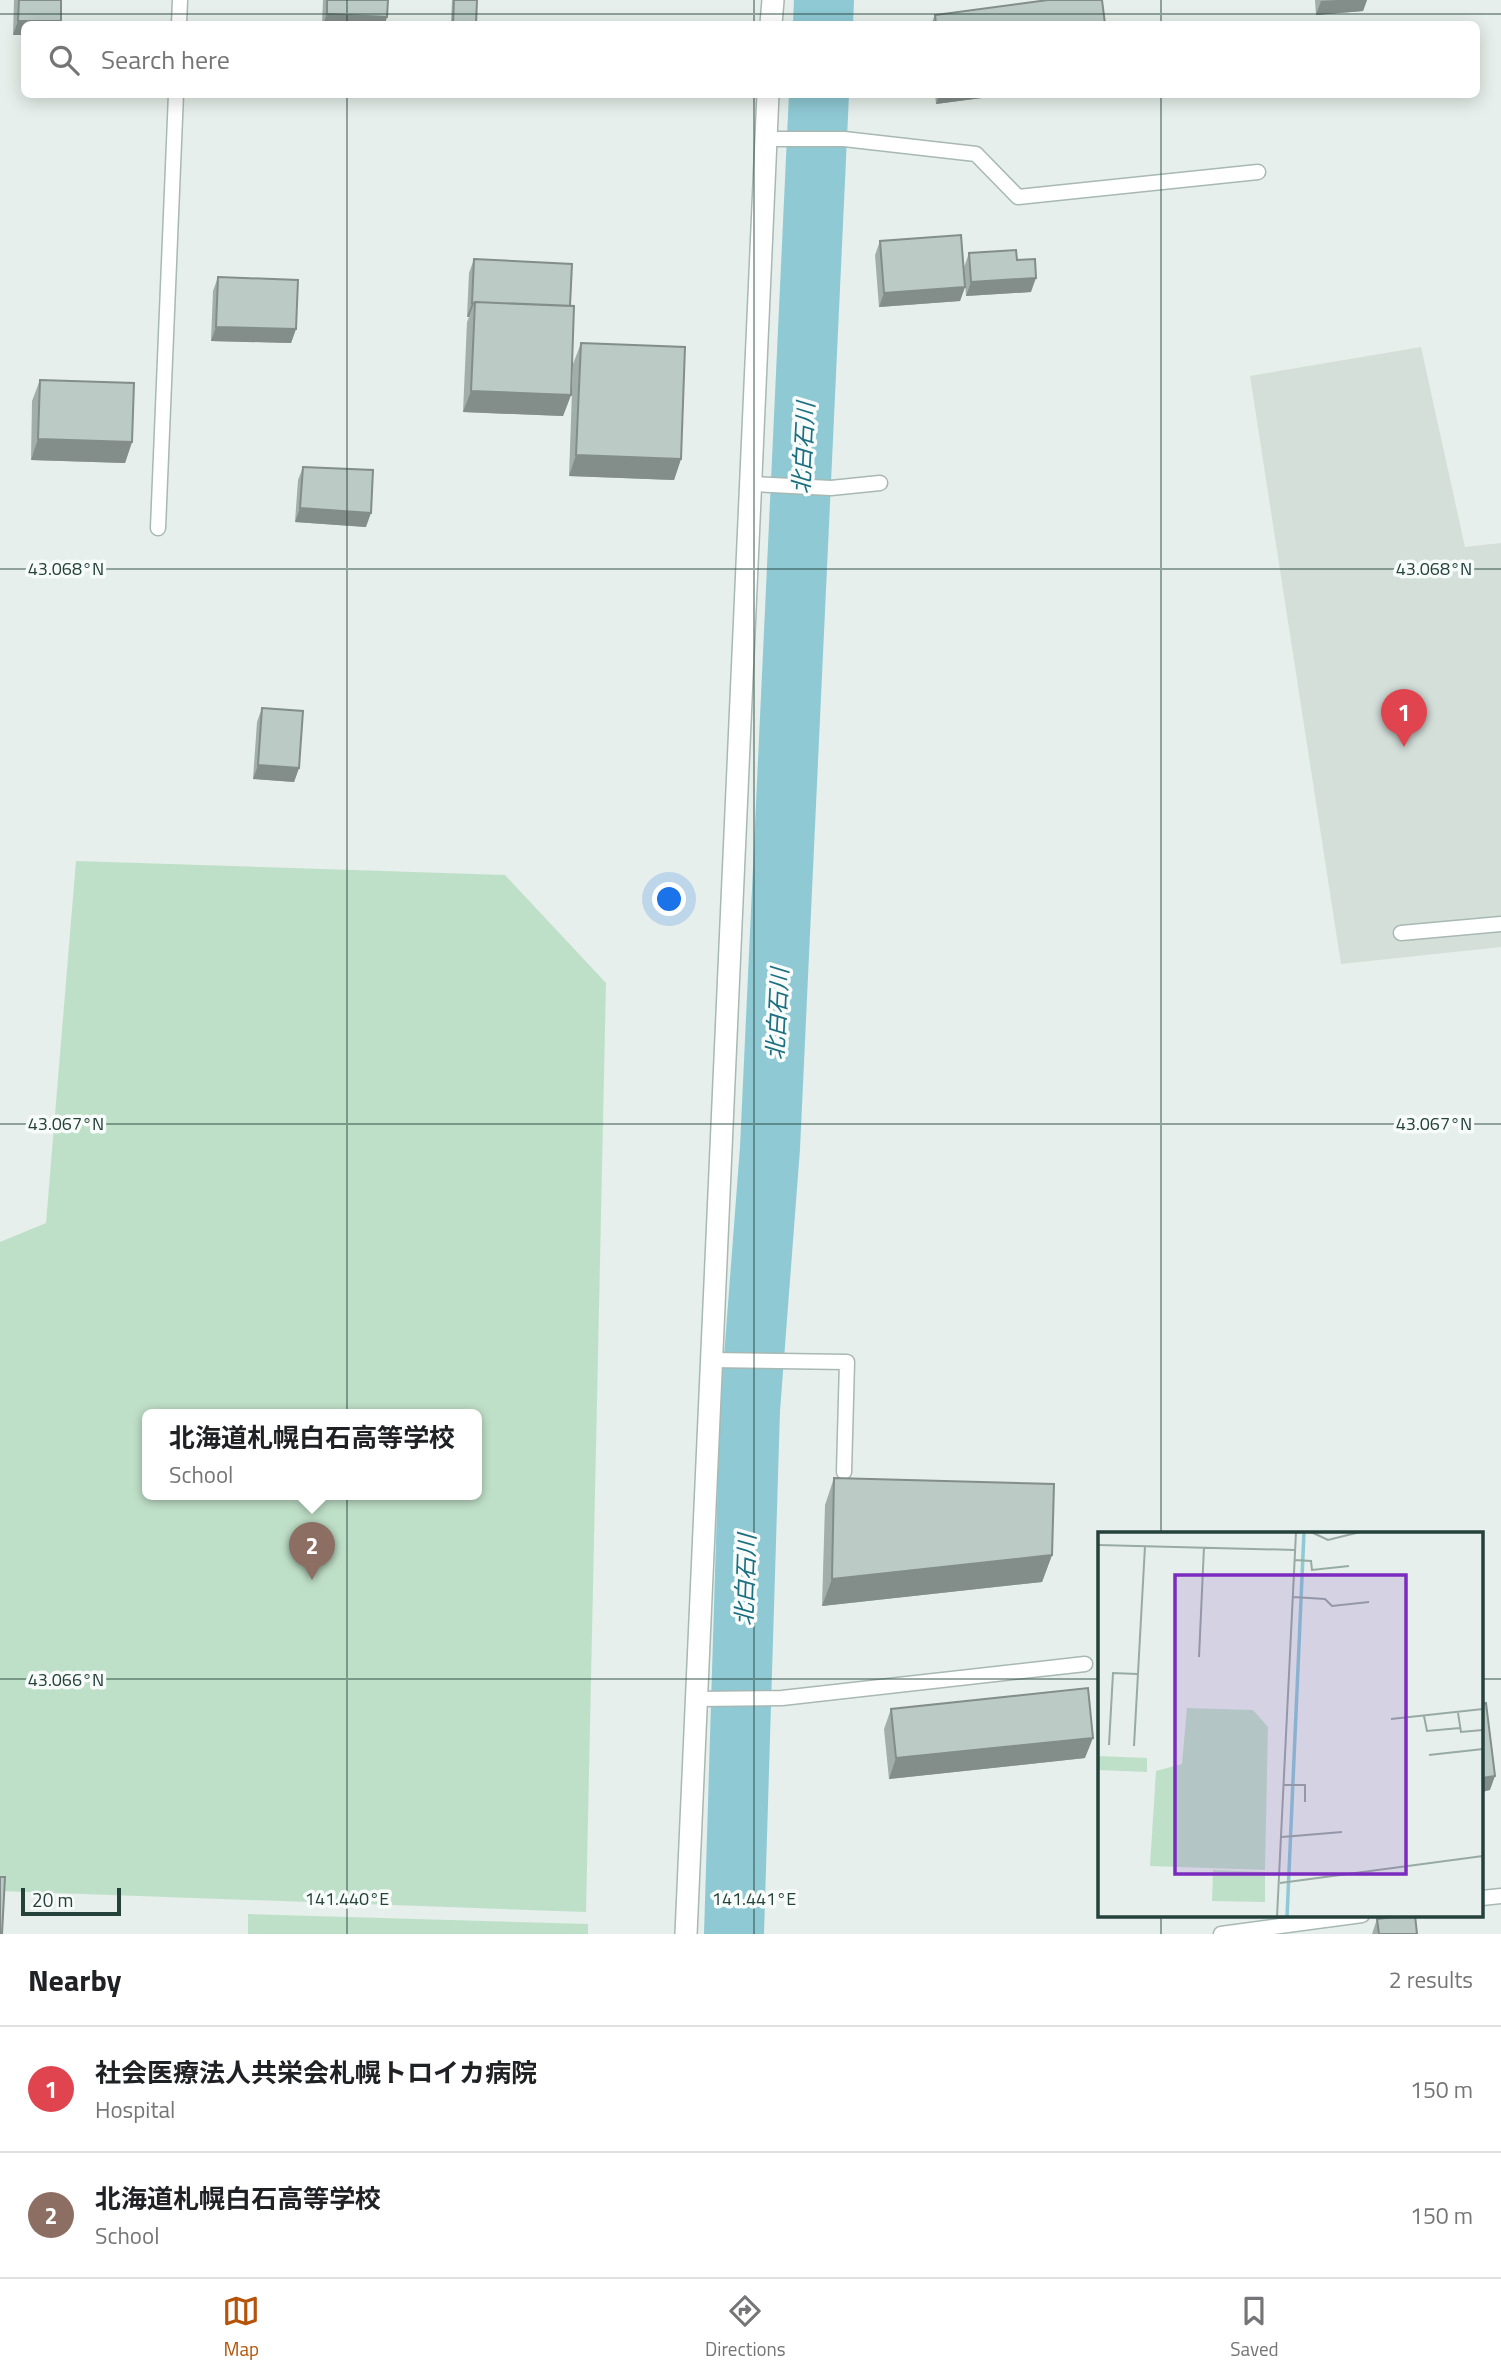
<!DOCTYPE html>
<meta charset="utf-8">
<style>
body{margin:0;font-family:"Titillium Web","Noto Sans JP",sans-serif;background:#f6f6f6;color:#202124}
.scale{position:absolute;left:21px;bottom:18px;width:100px;box-sizing:border-box;padding-left:7px;border:4px solid #24423a;border-top:0;font-size:19px;line-height:24px;white-space:nowrap;color:#24423a;-webkit-text-stroke:5px #f7fbf9;paint-order:stroke}
.you{position:absolute;left:670px;top:900px;width:24px;height:24px;margin:-18px;border:5px solid #fff;border-radius:50%;background:#1a73e8;box-shadow:0 0 0 10px #1a73e833}
.badge{display:grid;place-items:center;width:46px;height:46px;border-radius:50%;background:#b45309;color:#fff;font-size:23px;font-weight:700}
.pin{position:absolute;translate:-50% -58px;filter:drop-shadow(0 2px 4px #0008)}
.pin::after{content:'';position:absolute;top:37px;width:24px;height:21px;background:inherit;clip-path:polygon(0 0,100% 0,50% 100%)}
.popup{position:absolute;left:142px;top:1409px;width:340px;height:91px;box-sizing:border-box;display:grid;place-content:center;border-radius:10px;background:#fff;filter:drop-shadow(0 2px 5px #0005);font-size:23px;white-space:nowrap;color:#757577}
.popup b{font-size:26px;color:#202124}
.popup::after{content:'';position:absolute;left:50%;top:100%;margin-left:-14px;border:14px solid transparent;border-top-color:#fff}
.list{margin:0;padding:0;list-style:none}
h2{display:flex;justify-content:space-between;align-items:center;height:91px;margin:0;padding:0 28px;font-size:30px}
h2 small{font-size:23px;font-weight:400;color:#757577}
.list li{display:grid;grid-template-columns:46px 1fr auto;gap:21px;align-items:center;box-sizing:border-box;height:126px;padding:0 28px;border-top:2px solid #e0e0e0}
.list b{display:block;font-size:26px;white-space:nowrap}
.list p{margin:0;font-size:23px;white-space:nowrap;color:#757577}
.list em{font-size:23px;font-style:normal;color:#757577}
.icon{flex:none;width:38px;height:38px;fill:none;stroke:currentColor;stroke-width:2;stroke-linecap:round;stroke-linejoin:round}
.map{position:relative;flex:none;width:1501px;height:1934px;overflow:hidden}
.search{position:absolute;background:#fff;box-shadow:0 4px 18px #0003;left:21px;right:21px;top:21px;height:77px;display:flex;align-items:center;gap:18px;box-sizing:border-box;padding:0 24px;border-radius:10px;color:#757577;font-size:26px}
.sheet{height:343px;background:#fff}
nav{display:flex;justify-content:space-around;align-items:center;box-sizing:border-box;height:98px;border-top:2px solid #e0e0e0;background:#fff;font-size:19px;color:#757577}
nav a{display:grid;justify-items:center;gap:4px}
nav .on{color:#b45309}
.map>svg:first-child{display:block}
.built{fill:#d4dfda}
.grass{fill:#bfe0c8;fill-rule:evenodd}
.lines{fill:none;stroke-linecap:round;stroke-linejoin:round}
.river{stroke:#8ec9d4;stroke-width:60}
.service-casing{stroke:#a8b8b2;stroke-width:17}
.tertiary-casing{stroke:#a8b8b2;stroke-width:24}
.service{stroke:#fff;stroke-width:14}
.tertiary{stroke:#fff;stroke-width:21}
.wall{fill:#a1aea9}
.shaded-wall{fill:#838d89}
.building{fill:#bbcac4;stroke:#838d89;stroke-width:2}
.ticks{fill:none;stroke:#24423a;stroke-width:2;stroke-opacity:0.45}
.labels{text-anchor:middle;dominant-baseline:central;stroke-width:7;stroke-linejoin:round;paint-order:stroke}
.water-label{font-size:23px;font-style:italic;fill:#1c6f80;stroke:#f7fbf9}
.inset-river{fill:none;stroke:#8ec9d4;stroke-width:3.5}
.inset-road{fill:none;stroke:#98aaa4;stroke-width:2}
.view{fill:#7b2cbf;fill-opacity:0.15;stroke:#7b2cbf;stroke-width:3.5}
.inset-edge{fill:none;stroke:#24423a;stroke-width:3.5}
.ticks-label{font-size:18px;text-anchor:middle;fill:#24423a;stroke:#f7fbf9;stroke-width:7;stroke-linejoin:round;paint-order:stroke}
</style>
<div class="map">
<svg width="1501" height="1934" viewBox="0 0 1501 1934">
<rect width="100%" height="100%" fill="#e6efeb"/>
<path class="built" d="M 1421,347 L 1465,547 L 1501,543 L 1501,947 L 1341,964 L 1250,376 Z"/>
<path class="grass" d="M 76,861 L 505,875 L 606,983 L 586,1912 L 0,1891 L 0,1242 L 46,1223 ZM 148,1414 L 476,1414 L 476,1494 L 148,1494 Z
M 248,1914 L 588,1924 L 588,1934 L 248,1934 Z"/>
<g class="lines">
<path class="river" d="M 823,24 L 824,0
M 734,1934 L 750,1410 L 770,1148 L 819,94"/>
<defs>
<path id="service" d="M 179,24 L 180,0
M 766,139 L 844,139 L 976,154 L 1018,197 L 1258,172
M 752,484 L 831,488 L 880,483
M 158,528 L 176,94
M 1401,933 L 1501,924
M 711,1360 L 847,1362 L 844,1472
M 698,1699 L 782,1698 L 1085,1664
M 1482,1898 L 1501,1896
M 1221,1934 L 1362,1915"/>
<path id="tertiary" d="M 771,24 L 773,0
M 686,1934 L 768,94"/>
</defs>
<use href="#service" class="service-casing"/>
<use href="#tertiary" class="tertiary-casing"/>
<use href="#service" class="service"/>
<use href="#tertiary" class="tertiary"/>
</g>
<path class="wall" d="M 14,0 L 61,0 L 61,21 L 59,24 L 24,24 L 13,35 Z
M 323,0 L 388,0 L 385,24 L 322,24 Z
M 452,0 L 477,0 L 476,24 L 451,24 Z
M 1315,0 L 1367,0 L 1363,11 L 1316,15 Z
M 935,15 L 1105,24 L 931,24 Z
M 935,94 L 1012,94 L 936,104 Z
M 880,241 L 965,287 L 960,301 L 879,307 L 875,255 Z
M 969,253 L 1017,260 L 1031,292 L 966,296 L 964,267 Z
M 474,259 L 570,306 L 571,395 L 563,416 L 463,412 L 467,322 L 469,317 L 467,317 L 469,273 Z
M 218,277 L 296,329 L 291,343 L 211,341 L 213,291 Z
M 581,343 L 681,459 L 674,480 L 569,476 L 573,364 Z
M 40,380 L 132,442 L 125,463 L 31,460 L 32,401 Z
M 303,467 L 366,527 L 295,522 L 298,480 Z
M 262,708 L 299,768 L 294,782 L 253,779 L 257,722 Z
M 834,1478 L 1052,1555 L 1042,1582 L 822,1606 L 825,1505 Z
M 891,1709 L 1085,1758 L 889,1779 L 884,1729 Z
M 1377,1919 L 1417,1934 L 1372,1934 Z"/>
<path class="shaded-wall" d="M 1338,0 L 1367,0 L 1363,11 L 1316,15 L 1321,1 Z
M 327,14 L 387,17 L 385,24 L 323,24 Z
M 18,21 L 61,21 L 59,24 L 24,24 L 24,35 L 13,35 Z
M 940,94 L 1012,94 L 936,104 Z
M 1036,278 L 1031,292 L 966,296 L 971,282 Z
M 965,287 L 960,301 L 879,307 L 884,293 Z
M 472,303 L 474,303 L 469,317 L 467,317 Z
M 216,327 L 296,329 L 291,343 L 211,341 Z
M 471,391 L 571,395 L 563,416 L 463,412 Z
M 38,439 L 132,442 L 125,463 L 31,460 Z
M 576,455 L 681,459 L 674,480 L 569,476 Z
M 300,508 L 371,513 L 366,527 L 295,522 Z
M 258,765 L 299,768 L 294,782 L 253,779 Z
M 1052,1555 L 1042,1582 L 822,1606 L 832,1579 Z
M 1093,1738 L 1085,1758 L 889,1779 L 896,1758 Z
M 1495,1776 L 1490,1790 L 1482,1792 L 1482,1778 Z"/>
<path class="building" d="M 19,0 L 61,0 L 61,21 L 18,21 Z
M 327,0 L 388,0 L 387,17 L 327,14 Z
M 454,0 L 477,0 L 476,24 L 453,24 Z
M 1048,0 L 1102,0 L 1105,24 L 936,24 L 935,15 Z
M 961,235 L 965,287 L 884,293 L 880,241 Z
M 1016,250 L 1017,260 L 1035,259 L 1036,278 L 971,282 L 969,253 Z
M 474,259 L 572,264 L 570,306 L 475,302 L 475,303 L 472,303 Z
M 218,277 L 298,280 L 296,329 L 216,327 Z
M 475,302 L 574,306 L 571,395 L 471,391 Z
M 581,343 L 685,347 L 681,459 L 576,455 Z
M 40,380 L 134,383 L 132,442 L 38,439 Z
M 303,467 L 373,470 L 371,513 L 300,508 Z
M 262,708 L 303,711 L 299,768 L 258,765 Z
M 834,1478 L 1054,1484 L 1052,1555 L 832,1579 Z
M 1088,1688 L 1093,1738 L 896,1758 L 891,1709 Z
M 1486,1703 L 1495,1776 L 1482,1778 L 1482,1704 Z
M 0,1877 L 5,1877 L 2,1934 L 0,1934 Z
M 1409,1915 L 1415,1915 L 1417,1934 L 1379,1934 L 1377,1919 Z"/>
<path class="ticks" d="M 347,0 L 347,24M 754,0 L 754,24M 1161,0 L 1161,24M 0,14 L 1501,14M 347,94 L 347,1934M 754,94 L 754,1934M 1161,94 L 1161,1533M 0,569 L 1501,569M 0,1124 L 1501,1124M 0,1679 L 1100,1679M 1482,1679 L 1501,1679M 1161,1915 L 1161,1934"/>
<g class="labels">
<g class="water-label">
<text transform="translate(803 448) rotate(-87)">北白石川</text>
<text transform="translate(777 1014) rotate(-87)">北白石川</text>
<text transform="translate(745 1580) rotate(-88)">北白石川</text>
</g>
</g>
<g transform="translate(1098 1532)">
<rect width="385" height="385" fill="#e6efeb"/>
<path d="M 89,176 L 155,178 L 170,195 L 167,338 L 52,334 L 58,239 L 84,232 ZM 115,338 L 167,340 L 167,370 L 114,369 Z" fill="#bfe0c8"/>
<path d="M 0,224 L 49,226 L 49,240 L 0,238 Z" fill="#bfe0c8"/>
<path class="inset-river" d="M 189,385 L 206,0"/>
<path class="inset-road" d="M 213,0 L 230,8 L 262,0M 0,13 L 197,18M 197,28 L 213,29 L 214,38 L 251,34M 195,65 L 227,67 L 234,74 L 271,70M 101,125 L 106,15M 360,181 L 363,200 L 385,198M 326,184 L 329,199 L 362,196M 293,187 L 385,177M 11,213 L 15,141 L 39,142M 36,214 L 47,14M 331,223 L 385,217M 186,253 L 207,253 L 207,270M 184,305 L 244,300M 182,351 L 385,324M 179,385 L 198,0"/>
<path class="view" d="M 77,43 L 308,43 L 308,342 L 77,342 Z"/>
<rect width="385" height="385" class="inset-edge"/>
</g>
<g class="ticks-label">
<text x="66" y="575">43.068°N</text>
<text x="1434" y="575">43.068°N</text>
<text x="66" y="1130">43.067°N</text>
<text x="1434" y="1130">43.067°N</text>
<text x="66" y="1686">43.066°N</text>
<text x="347" y="1905">141.440°E</text>
<text x="754" y="1905">141.441°E</text>
</g>
</svg>
<div class="scale">20 m</div>
<div class="you"></div>
<div class="pin badge" style="left:1404px;top:747px;background:#e0444e">1</div>
<div class="pin badge" style="left:312px;top:1580px;background:#8d6e63">2</div>
<div class="popup"><b>北海道札幌白石高等学校</b>School</div>
<div class="search"><svg class="icon" aria-label="search" viewBox="0 0 24 24"><circle cx="10" cy="10" r="6"/><path d="M15 15l6 6"/></svg>Search here</div>
</div>
<section class="sheet">
<h2>Nearby<small>2 results</small></h2>
<ul class="list">
<li><span class="badge" style="background:#e0444e">1</span><div><b>社会医療法人共栄会札幌トロイカ病院</b><p>Hospital</p></div><em>150 m</em></li>
<li><span class="badge" style="background:#8d6e63">2</span><div><b>北海道札幌白石高等学校</b><p>School</p></div><em>150 m</em></li>
</ul>
</section>
<nav>
<a class="on"><svg class="icon" aria-label="map" viewBox="0 0 24 24"><path d="M3 6l6-2 6 2 6-2v14l-6 2-6-2-6 2zM9 4v14M15 6v14"/></svg>Map</a>
<a><svg class="icon" aria-label="directions" viewBox="0 0 24 24"><path d="M12 3l9 9-9 9-9-9zM9 14v-3h6M13 9l2 2-2 2"/></svg>Directions</a>
<a><svg class="icon" aria-label="saved" viewBox="0 0 24 24"><path d="M7 4h10v16l-5-4-5 4z"/></svg>Saved</a>
</nav>
